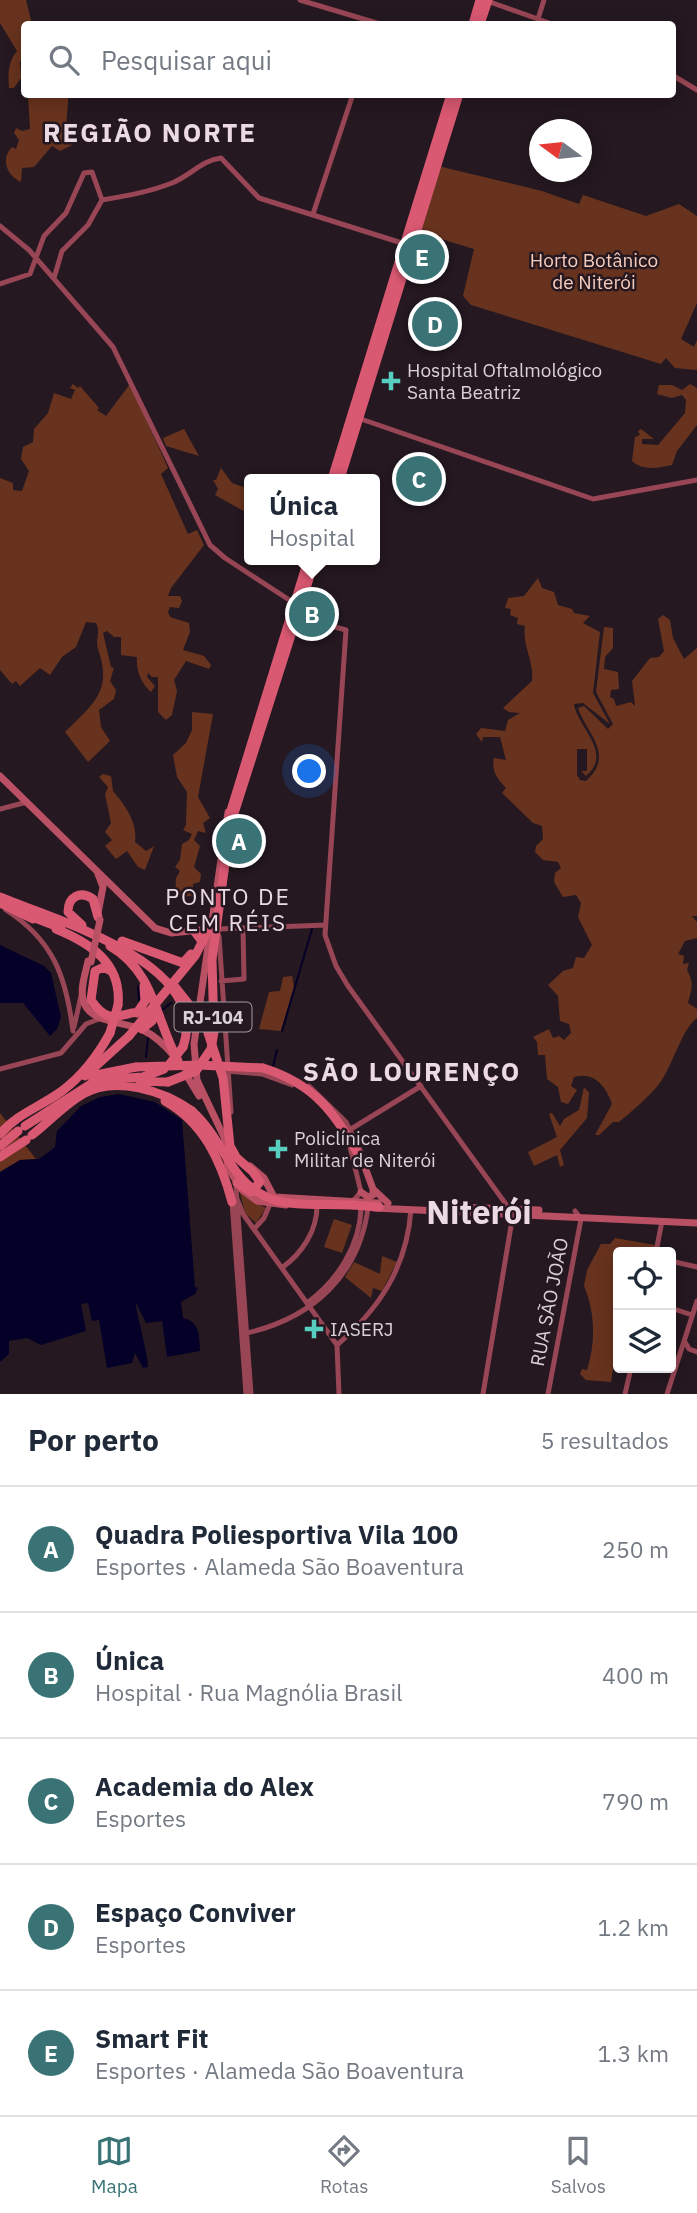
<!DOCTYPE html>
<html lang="pt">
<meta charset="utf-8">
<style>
body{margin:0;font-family:"IBM Plex Sans",sans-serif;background:#f2f2f3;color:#1f2937}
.controls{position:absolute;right:21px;bottom:21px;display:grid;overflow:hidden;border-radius:7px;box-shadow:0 4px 18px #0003}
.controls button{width:63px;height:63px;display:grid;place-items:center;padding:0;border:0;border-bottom:2px solid #e0e1e3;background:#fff;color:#1f2937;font:35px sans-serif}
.compass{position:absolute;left:529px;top:119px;width:63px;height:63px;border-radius:50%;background:#fff;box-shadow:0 4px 18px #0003;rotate:285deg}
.you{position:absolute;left:310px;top:772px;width:24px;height:24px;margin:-18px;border:5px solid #fff;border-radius:50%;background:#1a73e8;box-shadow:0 0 0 10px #1a73e833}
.badge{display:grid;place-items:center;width:46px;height:46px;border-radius:50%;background:#397375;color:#fff;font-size:23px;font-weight:700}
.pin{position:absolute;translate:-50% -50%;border:4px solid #fff;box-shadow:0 2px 7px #0006}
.popup{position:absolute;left:244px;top:474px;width:136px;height:91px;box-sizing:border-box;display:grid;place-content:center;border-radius:7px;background:#fff;filter:drop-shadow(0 2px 5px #0005);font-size:23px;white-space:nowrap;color:#747a83}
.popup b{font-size:26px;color:#1f2937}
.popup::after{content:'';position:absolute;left:50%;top:100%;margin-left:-14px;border:14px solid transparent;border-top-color:#fff}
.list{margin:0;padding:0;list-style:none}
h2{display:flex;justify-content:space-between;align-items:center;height:91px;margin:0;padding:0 28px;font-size:30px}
h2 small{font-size:23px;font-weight:400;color:#747a83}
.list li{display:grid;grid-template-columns:46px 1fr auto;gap:21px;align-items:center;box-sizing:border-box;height:126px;padding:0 28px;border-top:2px solid #e0e1e3}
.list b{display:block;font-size:26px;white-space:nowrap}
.list p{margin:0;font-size:23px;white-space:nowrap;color:#747a83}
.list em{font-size:23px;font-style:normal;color:#747a83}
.icon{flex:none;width:38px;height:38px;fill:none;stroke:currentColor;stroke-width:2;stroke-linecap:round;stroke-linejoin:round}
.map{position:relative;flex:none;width:697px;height:1394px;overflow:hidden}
.search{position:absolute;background:#fff;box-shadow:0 4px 18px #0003;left:21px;right:21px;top:21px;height:77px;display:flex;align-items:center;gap:18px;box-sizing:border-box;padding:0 24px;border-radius:7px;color:#747a83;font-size:26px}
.sheet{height:721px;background:#fff}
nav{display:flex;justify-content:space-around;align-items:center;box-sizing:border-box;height:98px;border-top:2px solid #e0e1e3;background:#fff;font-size:19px;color:#747a83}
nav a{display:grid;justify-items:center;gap:4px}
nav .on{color:#397375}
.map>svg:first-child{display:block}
.green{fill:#68331e}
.water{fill:#050027}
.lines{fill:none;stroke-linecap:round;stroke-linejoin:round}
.stream{stroke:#050027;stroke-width:2}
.secondary{stroke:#984655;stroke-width:5}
.primary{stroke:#ba5064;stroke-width:7}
.highway{stroke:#d95872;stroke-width:9}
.primary-bridge{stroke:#ba5064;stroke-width:7}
.highway-bridge{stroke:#d95872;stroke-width:9}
.poi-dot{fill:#58cec0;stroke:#251820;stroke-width:2.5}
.labels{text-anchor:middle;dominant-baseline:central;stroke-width:5;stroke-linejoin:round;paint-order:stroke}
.shield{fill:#251820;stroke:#a49a9f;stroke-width:2}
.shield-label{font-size:18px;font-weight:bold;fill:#dad1d6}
.park-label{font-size:19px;fill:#f6cbbb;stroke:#251820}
.poi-label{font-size:19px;fill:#dad1d6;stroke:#251820;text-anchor:start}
.street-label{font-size:19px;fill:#dad1d6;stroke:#251820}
.quarter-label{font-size:23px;letter-spacing:2px;fill:#ebd9e4;stroke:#251820}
.district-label{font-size:26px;font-weight:bold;letter-spacing:2px;fill:#ebd9e4;stroke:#251820}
.town-label{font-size:33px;font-weight:bold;fill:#ebd9e4;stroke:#251820}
</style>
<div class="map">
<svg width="697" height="1394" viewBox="0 0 697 1394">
<rect width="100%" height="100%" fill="#251820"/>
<path class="green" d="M 0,0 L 26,0 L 32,24 L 24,24 L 24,62 L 20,61 L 21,78 L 14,88 L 9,88 C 8,75 8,61 17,51 L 0,23 Z
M 28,95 L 68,95 C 69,111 62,130 72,145 L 60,151 L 52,146 L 34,167 L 22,168 L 21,182 C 7,176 0,159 12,147 L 16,149 L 19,140 L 14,133 L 16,128 L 22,131 L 30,129 Z
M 438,166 L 542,191 L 579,204 L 583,195 L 646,216 L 679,204 L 697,216 L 697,303 L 681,339 L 694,347 L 697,340 L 697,370 L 675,368 L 666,358 L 661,364 L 471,305 L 463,296 L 474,249 L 418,232 Z
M 73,384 L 78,388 L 80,386 L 99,408 L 97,410 L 106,416 L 130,384 L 168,468 L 161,474 L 188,534 L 197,530 L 204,545 L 171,588 L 168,596 L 180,596 L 182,601 L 179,608 L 170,607 L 168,612 L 170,617 L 189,623 L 190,632 L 183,650 L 204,656 L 211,665 L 209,669 L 186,661 L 174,680 L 177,691 L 172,715 L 166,720 L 158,712 L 158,677 L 152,677 L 148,673 L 147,677 L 155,686 L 151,692 C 141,683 136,671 137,657 L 121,655 L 121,637 L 114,637 L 107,631 L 103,633 L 111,667 L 114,668 L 110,681 L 116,690 L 114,699 L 99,710 L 101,727 L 110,741 L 88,762 L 65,732 C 93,704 113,691 98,649 C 95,640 101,632 96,623 L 86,622 L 76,647 L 62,657 L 50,675 L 40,668 L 20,686 L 16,681 L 12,684 L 0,670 L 0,478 L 13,483 L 13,490 L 22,491 L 29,471 L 21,459 L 23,447 L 33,442 L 34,429 L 48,413 L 54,393 L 71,399 L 75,390 L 70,388 Z
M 690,384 L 697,388 L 697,425 L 677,451 L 672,465 C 658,468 643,471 632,461 L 635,437 L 640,435 L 638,431 L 641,429 L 654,439 L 642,439 L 642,444 L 658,445 L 685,413 L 686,400 L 682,395 L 672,398 L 657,394 L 659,385 L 672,385 L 682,390 Z
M 184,429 L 199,456 L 166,446 L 163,438 Z
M 221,468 L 232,483 L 249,489 L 249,514 L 215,495 L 218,489 L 213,480 L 216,480 Z
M 538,578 L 542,588 L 554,592 L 558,605 L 572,609 L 574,613 L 590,616 L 583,623 L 600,632 L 593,693 L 610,724 L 583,703 L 574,704 C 577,727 614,753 586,776 L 581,771 L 587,771 L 587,749 L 577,749 L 577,775 L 580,780 L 586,781 C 616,754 586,733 578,708 L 584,706 L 608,729 L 613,724 L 596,692 L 604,627 L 613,628 L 613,648 L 605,657 L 604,669 L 618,672 L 619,689 L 611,690 L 610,697 L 614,699 L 616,706 L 631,702 L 635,706 L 632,681 L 650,658 L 659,657 L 664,651 L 658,619 L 663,615 L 670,620 L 673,638 L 684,659 L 697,648 L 697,916 L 692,916 L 697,922 L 697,938 L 685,941 L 678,954 L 684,956 L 683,964 L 689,963 L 687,970 C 695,984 691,990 688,1003 L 697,1009 L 697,1018 C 681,1030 673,1066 659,1084 C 648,1098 632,1111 619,1122 L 613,1122 L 599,1135 L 595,1135 L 612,1104 C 605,1084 593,1072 574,1077 L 571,1086 L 577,1090 L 568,1104 L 561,1102 L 558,1087 L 547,1079 L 545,1055 L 538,1055 L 537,1042 L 533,1037 L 549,1029 L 553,1038 L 559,1036 L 564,1040 L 571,1033 L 569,1024 L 560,1021 L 558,996 L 548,985 L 563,971 L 573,968 L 576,957 L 584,958 L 592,945 L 578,917 L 581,903 L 576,895 L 563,897 L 554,882 L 555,873 L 561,868 L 558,862 L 543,860 L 535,852 L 536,846 L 543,839 L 542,826 L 533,823 L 502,793 L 506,788 C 497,779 491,770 494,758 L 506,760 L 500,737 L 483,737 L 482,742 L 476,734 L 481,728 L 505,731 L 508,720 L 520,713 L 509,712 L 503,708 L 532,681 C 534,660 522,646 525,626 L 517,624 L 518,618 L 510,615 L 511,609 L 505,608 L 508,598 L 524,596 Z
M 192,712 L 213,714 L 198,797 L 210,818 L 203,823 L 206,833 L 198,831 L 194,840 L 200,846 L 194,867 L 201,874 L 200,882 L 193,884 L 193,896 L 175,897 L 176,878 L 180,871 L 175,867 L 180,860 L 182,844 L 189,840 L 192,834 L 183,830 L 186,825 L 187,792 L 177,777 L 173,755 L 186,743 L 192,730 Z
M 103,774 L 111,776 L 113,791 C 125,805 138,823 135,842 L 146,851 L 154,846 L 145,870 L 138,867 L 127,851 L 116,859 L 105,846 L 112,840 L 105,832 L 111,823 L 105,794 L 108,787 L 99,777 Z
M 292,976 L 294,987 L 281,1031 L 259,1029 L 269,992 L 280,991 L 283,977 Z
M 584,1087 L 589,1093 L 587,1118 L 560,1150 L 564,1165 L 560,1167 L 557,1155 L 534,1166 L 528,1152 L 557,1137 L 549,1114 L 552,1113 L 560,1126 L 564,1119 L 579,1110 Z
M 0,1113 L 36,1159 L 20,1160 L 0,1172 Z
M 233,1180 L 249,1199 L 266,1208 L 256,1223 L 245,1213 L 239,1189 L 234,1189 Z
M 334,1219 L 352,1225 L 342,1253 L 324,1247 Z
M 615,1238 L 655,1245 L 654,1252 L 618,1252 L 618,1361 L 614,1363 L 611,1382 L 586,1380 L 580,1374 L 582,1369 L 587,1370 C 596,1342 595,1312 584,1286 L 587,1270 L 601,1244 L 610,1244 Z
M 382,1256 L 397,1262 L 382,1291 L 373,1288 L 371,1298 L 345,1277 L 354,1262 L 380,1274 Z"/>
<path class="water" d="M 0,945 L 44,966 L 51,973 L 61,1017 L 57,1029 L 50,1036 L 23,1003 L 0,1003 Z
M 119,1094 L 155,1102 L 182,1120 L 195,1287 L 198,1288 L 195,1294 L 181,1302 L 183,1318 C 200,1322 199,1334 200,1351 L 167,1357 L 162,1321 L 146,1323 L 136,1303 C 135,1310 148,1352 148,1367 L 143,1368 L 135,1353 L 132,1363 L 107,1368 L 99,1320 L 92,1321 L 88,1303 L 81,1304 L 86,1331 L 41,1345 L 27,1338 L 9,1341 L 9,1354 L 0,1362 L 0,1172 L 20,1160 L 39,1159 L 55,1147 L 57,1131 L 81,1106 L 100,1097 Z"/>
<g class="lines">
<path class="stream" d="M 138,986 L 139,1002
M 162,1010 L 171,1003
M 282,1031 L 312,929
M 146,1057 L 148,1038
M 273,1066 L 277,1050"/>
<path class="secondary" d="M 300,0 L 380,24
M 487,1 L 552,24
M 538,19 L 544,0
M 672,75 L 697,90
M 102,200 C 126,196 149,192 172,183 C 190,176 202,160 221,158 L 259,198 L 405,244
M 313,214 L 353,94
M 0,226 L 29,250 L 113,347 L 210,545 L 225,558 L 294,603
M 54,278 L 62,251 L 88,225 L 102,200
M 0,284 L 30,274 L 44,236 L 66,213 L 84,173 L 92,172 L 102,200
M 358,418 L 593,499 L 697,480
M 295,616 L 346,630 L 325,935 L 336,966 L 348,986 L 513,1214 L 483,1394
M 0,809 L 27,802
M 6,910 C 53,940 66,976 73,1031
M 219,929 L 326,925
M 219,936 L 231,1112
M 221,981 L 244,979 L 243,928
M 74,1027 L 81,996
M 0,1069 L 61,1053 L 86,1024 L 99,1019
M 227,1071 L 262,1074 L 292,1085
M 309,1086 L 346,1122 L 361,1152
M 351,1129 L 421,1086
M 350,1147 L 361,1192 L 353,1201
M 236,1188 L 251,1394
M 237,1199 L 243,1214 L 337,1345 L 339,1394
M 232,1202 L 246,1394
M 255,1228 L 264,1218 L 270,1204
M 656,1252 L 662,1221
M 671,1261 L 697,1267
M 283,1267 C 302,1253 317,1231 317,1206
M 307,1303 C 337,1281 360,1246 361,1208
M 671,1308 L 692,1315
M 247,1333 C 312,1318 359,1276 368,1208
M 685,1342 L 689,1349 L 697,1352
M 337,1345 C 380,1308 407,1267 411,1209
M 548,1394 L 581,1219 L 575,1211
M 625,1394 L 631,1368
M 667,1394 L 697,1301"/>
<path class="primary" d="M 0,776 L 155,928 L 171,933 L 211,929
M 98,874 L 103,887 L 98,913
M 212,921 L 228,812
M 210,933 L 194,1044 L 197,1080 L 224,1137 L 228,1168 L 241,1189 L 257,1201 L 286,1205
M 88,961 C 86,972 80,987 83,999 C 87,1024 125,1021 143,1030 C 155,1036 164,1044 173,1055
M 185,1073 L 199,1096
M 363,1162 L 373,1189 L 388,1203
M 250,1166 L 264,1178 L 274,1197 L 378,1203
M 361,1192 L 368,1197 L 373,1195 L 373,1189
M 456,1207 L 539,1210
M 374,1208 L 697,1223"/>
<path class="highway" d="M 473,24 L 480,0
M 480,24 L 488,0
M 332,479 L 451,94
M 340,479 L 459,94
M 229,817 L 308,560
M 224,871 L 230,826 L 315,560
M 0,897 C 53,920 212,962 183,1047
M 2,904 L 33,919
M 30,916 L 61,928
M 82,925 L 68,912 C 68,897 80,890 93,899 L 98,917
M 56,929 C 90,943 122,963 118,1005
M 195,932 L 201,940
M 122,941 L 183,963 L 191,954
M 110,946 C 154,971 156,1020 178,1061
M 111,971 L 104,967 L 95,971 L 91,1000 C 111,1030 123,1009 148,1012 L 152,1021 L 142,1029
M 172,983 L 195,1012
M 137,1013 L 145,1001 L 144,986
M 208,1033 L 223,1078 L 230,1146 L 236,1157 L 253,1172 L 260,1182 L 251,1192 L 237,1183
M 263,1068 C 318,1085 335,1115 363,1162
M 85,1076 L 129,1036
M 91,1076 L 136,1067
M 140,1081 L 168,1082
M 165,1101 C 204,1123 221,1161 232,1202
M 25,1126 L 97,1080 L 143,1077 L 164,1069
M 0,1134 C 18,1113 40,1107 62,1091 C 82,1076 98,1055 110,1033
M 32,1135 C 49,1122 65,1104 83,1094 C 115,1075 164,1091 192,1111
M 0,1146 L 18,1131
M 0,1157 L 26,1140
M 353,1205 L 379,1207"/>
<path class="primary-bridge" d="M 91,962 L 100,920"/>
<path class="highway-bridge" d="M 110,1033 L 118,1005
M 129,1036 L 195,956 L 214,919
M 168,1066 L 183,1047
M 136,1067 L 199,1065 L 263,1068
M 168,1082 L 196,1071 L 211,1049 L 214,1032 L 212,960 L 224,871
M 192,1111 C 209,1126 219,1146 231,1164 C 262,1214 300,1202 353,1205"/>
</g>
<g class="poi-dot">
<path d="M387.5 370.5h7v7h7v7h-7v7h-7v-7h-7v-7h7z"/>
<path d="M274.5 1138.5h7v7h7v7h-7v7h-7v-7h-7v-7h7z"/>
<path d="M310.5 1318.5h7v7h7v7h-7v7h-7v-7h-7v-7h7z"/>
</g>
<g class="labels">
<rect class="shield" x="174.5" y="1002.5" width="77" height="29" rx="5"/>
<g class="shield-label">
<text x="213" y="1017">RJ-104</text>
</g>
<g class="park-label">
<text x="594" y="260">Horto Botânico<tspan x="594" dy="22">de Niterói</tspan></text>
</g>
<g class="poi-label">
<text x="407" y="370">Hospital Oftalmológico<tspan x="407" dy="22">Santa Beatriz</tspan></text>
<text x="294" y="1138">Policlínica<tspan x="294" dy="22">Militar de Niterói</tspan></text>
<text x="330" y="1329">IASERJ</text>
</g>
<g class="street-label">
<text transform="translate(549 1302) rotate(-79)">RUA SÃO JOÃO</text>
</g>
<g class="quarter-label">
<text x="228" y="896">PONTO DE<tspan x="228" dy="26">CEM RÉIS</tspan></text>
</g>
<g class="district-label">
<text x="150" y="132">REGIÃO NORTE</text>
<text x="412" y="1071">SÃO LOURENÇO</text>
</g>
<g class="town-label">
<text x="479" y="1211">Niterói</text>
</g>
</g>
</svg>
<div class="controls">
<button><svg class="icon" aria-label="locate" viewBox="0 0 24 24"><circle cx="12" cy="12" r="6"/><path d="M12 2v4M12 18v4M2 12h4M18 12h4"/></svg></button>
<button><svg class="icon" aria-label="layers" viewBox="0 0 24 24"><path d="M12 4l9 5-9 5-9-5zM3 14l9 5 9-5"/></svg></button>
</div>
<svg class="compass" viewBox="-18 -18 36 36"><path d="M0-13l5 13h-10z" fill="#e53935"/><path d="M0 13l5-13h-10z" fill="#747a83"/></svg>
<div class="you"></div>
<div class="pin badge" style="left:239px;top:841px">A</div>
<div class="pin badge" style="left:312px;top:614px">B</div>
<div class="popup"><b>Única</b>Hospital</div>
<div class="pin badge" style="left:419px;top:479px">C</div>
<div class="pin badge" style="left:435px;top:324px">D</div>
<div class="pin badge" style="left:422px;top:257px">E</div>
<div class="search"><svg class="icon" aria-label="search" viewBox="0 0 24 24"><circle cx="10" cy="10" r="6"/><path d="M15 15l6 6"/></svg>Pesquisar aqui</div>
</div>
<section class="sheet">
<h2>Por perto<small>5 resultados</small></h2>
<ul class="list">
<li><span class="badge">A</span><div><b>Quadra Poliesportiva Vila 100</b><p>Esportes · Alameda São Boaventura</p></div><em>250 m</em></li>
<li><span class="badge">B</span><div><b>Única</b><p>Hospital · Rua Magnólia Brasil</p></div><em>400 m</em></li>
<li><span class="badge">C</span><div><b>Academia do Alex</b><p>Esportes</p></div><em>790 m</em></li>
<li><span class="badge">D</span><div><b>Espaço Conviver</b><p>Esportes</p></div><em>1.2 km</em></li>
<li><span class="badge">E</span><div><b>Smart Fit</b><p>Esportes · Alameda São Boaventura</p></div><em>1.3 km</em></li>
</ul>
</section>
<nav>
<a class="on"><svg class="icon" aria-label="map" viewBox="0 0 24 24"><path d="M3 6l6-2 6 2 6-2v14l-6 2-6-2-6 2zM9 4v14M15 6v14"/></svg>Mapa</a>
<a><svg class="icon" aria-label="directions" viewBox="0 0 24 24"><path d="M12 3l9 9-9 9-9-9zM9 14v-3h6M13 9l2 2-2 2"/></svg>Rotas</a>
<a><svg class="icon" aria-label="saved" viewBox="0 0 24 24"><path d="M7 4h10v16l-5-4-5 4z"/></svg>Salvos</a>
</nav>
